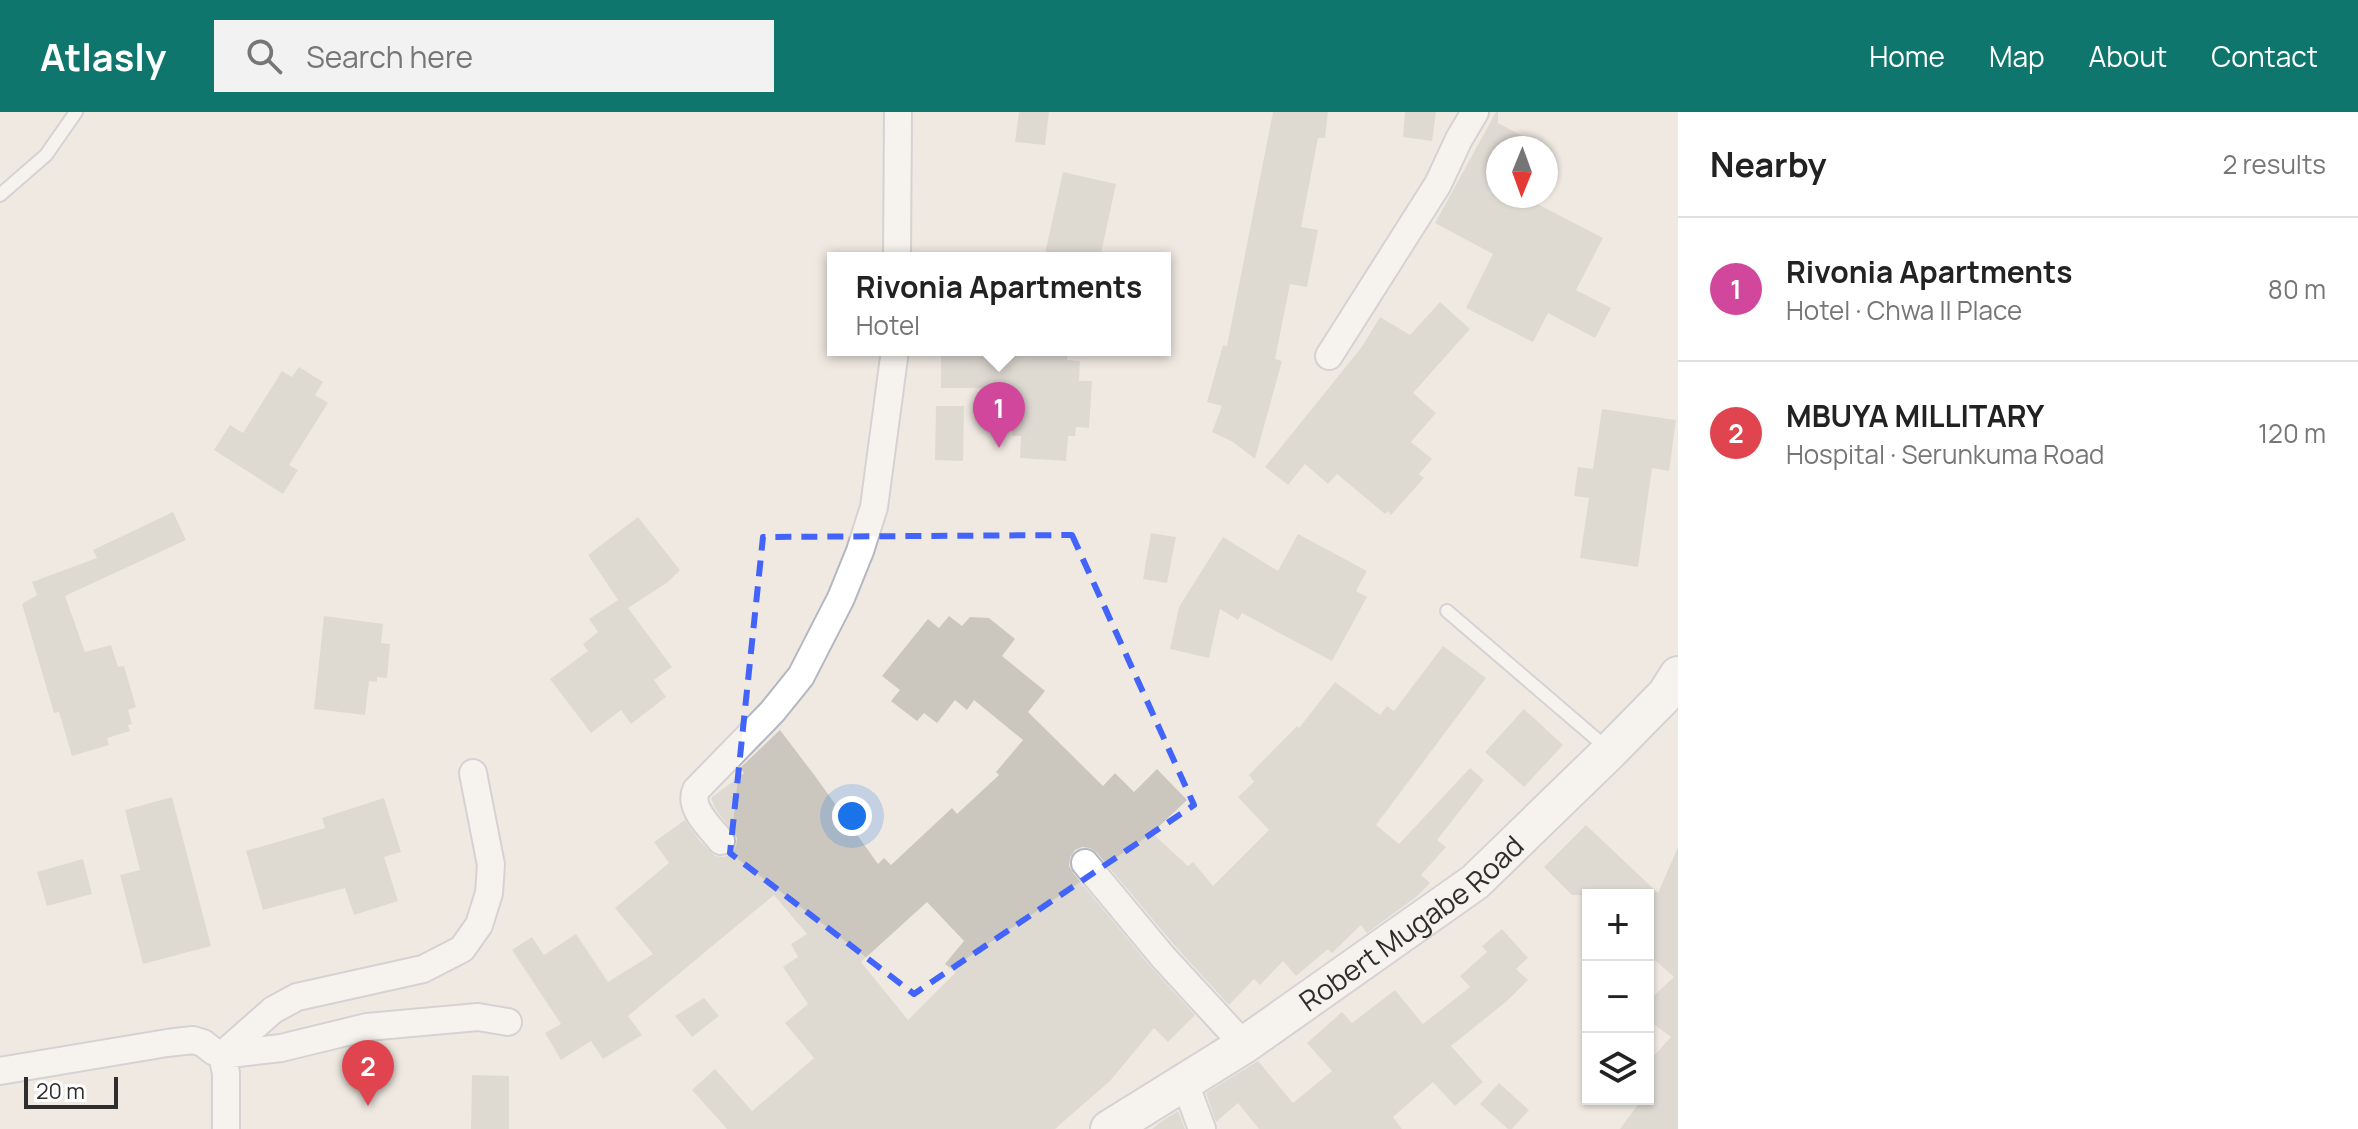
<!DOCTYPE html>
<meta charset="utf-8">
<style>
body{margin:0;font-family:Manrope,sans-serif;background:#f2f2f2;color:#222}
.controls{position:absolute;right:24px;bottom:24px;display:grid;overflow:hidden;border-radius:0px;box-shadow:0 2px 6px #0004}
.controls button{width:72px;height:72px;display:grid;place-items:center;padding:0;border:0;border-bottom:2px solid #e0e0e0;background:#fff;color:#222;font:40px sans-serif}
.compass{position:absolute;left:1486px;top:24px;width:72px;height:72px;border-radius:50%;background:#fff;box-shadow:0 2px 6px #0004;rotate:181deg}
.scale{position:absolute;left:24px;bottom:20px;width:94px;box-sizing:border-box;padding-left:8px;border:4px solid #2e2e2e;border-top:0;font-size:22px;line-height:28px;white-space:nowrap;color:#2e2e2e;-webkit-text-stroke:6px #fff;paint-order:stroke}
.you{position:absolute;left:852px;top:704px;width:28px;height:28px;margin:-20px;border:6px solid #fff;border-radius:50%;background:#1a73e8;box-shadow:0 0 0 12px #1a73e833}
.badge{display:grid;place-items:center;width:52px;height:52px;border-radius:50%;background:#0f766e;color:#fff;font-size:26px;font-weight:700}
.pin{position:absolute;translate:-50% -66px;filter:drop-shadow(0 2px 4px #0008)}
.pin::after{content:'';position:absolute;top:42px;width:28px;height:24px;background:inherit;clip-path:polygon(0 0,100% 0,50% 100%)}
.popup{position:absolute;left:827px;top:140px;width:344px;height:104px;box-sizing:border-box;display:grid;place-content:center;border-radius:0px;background:#fff;filter:drop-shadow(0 2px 6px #0005);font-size:26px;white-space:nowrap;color:#767676}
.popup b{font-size:30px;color:#222}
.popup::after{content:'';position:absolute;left:50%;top:100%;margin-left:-16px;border:16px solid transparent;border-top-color:#fff}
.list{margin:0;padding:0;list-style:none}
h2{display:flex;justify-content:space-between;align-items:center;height:104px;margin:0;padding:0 32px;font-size:34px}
h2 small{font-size:26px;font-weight:400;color:#767676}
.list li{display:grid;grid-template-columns:52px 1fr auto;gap:24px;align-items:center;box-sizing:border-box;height:144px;padding:0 32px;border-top:2px solid #e0e0e0}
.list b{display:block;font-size:30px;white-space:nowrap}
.list p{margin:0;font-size:26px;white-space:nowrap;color:#767676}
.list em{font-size:26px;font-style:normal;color:#767676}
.icon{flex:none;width:44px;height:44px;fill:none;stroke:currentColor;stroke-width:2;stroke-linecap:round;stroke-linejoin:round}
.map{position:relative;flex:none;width:1678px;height:1017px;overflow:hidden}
header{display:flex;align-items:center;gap:48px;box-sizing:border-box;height:112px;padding:0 40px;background:#0f766e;color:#fff}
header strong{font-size:38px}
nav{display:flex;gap:44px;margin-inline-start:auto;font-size:28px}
.search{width:560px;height:72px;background:#f2f2f2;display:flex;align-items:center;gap:20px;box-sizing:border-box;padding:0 28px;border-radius:0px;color:#767676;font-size:30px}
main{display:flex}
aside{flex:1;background:#fff}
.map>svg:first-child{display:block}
.building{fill:#cbc7bf;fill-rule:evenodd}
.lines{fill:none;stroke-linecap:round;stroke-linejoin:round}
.lane-casing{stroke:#b4b7c1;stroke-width:16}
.street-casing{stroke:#b4b7c1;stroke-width:30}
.secondary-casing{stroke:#b4b7c1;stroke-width:40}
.lane{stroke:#fff;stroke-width:12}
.street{stroke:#fff;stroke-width:26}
.secondary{stroke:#fff;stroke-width:36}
.marked{fill:none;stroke:#4264fb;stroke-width:6;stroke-dasharray:16 10;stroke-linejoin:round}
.labels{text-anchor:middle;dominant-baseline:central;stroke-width:8;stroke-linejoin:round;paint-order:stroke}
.street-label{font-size:28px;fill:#2e2e2e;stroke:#fff}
</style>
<header>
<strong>Atlasly</strong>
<div class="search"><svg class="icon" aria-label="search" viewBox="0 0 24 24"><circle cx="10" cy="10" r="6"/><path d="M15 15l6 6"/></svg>Search here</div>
<nav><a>Home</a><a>Map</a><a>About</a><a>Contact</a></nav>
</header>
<main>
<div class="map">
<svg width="1678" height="1017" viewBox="0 0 1678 1017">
<rect width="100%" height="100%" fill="#efe9e1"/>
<path class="building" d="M 1019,0 L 1049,0 L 1045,33 L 1015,30 Z
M 1273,0 L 1328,0 L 1325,26 L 1318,26 L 1301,115 L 1318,118 L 1307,175 L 1290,172 L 1275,247 L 1282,249 L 1255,347 L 1233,330 L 1212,320 L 1222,294 L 1207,290 L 1223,233 L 1227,234 Z
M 1405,0 L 1436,0 L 1432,29 L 1403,25 Z
M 1496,0 L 1498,0 L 1498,11 L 1545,36 L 1498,36 L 1498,84 L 1522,84 L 1603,126 L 1576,178 L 1611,196 L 1595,226 L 1548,201 L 1533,230 L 1466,196 L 1493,142 L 1435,111 Z
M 1063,60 L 1116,72 L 1100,146 L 1044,146 Z
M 1440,190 L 1470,217 L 1413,281 L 1436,301 L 1411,330 L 1432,347 L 1419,362 L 1424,366 L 1391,403 L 1388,399 L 1385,402 L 1337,362 L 1328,372 L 1305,352 L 1288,373 L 1265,355 L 1361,236 L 1380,205 L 1410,223 Z
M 941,238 L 1068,238 L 1067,248 L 1080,249 L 1079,269 L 1092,269 L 1089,316 L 1076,315 L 1075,324 L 1068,324 L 1066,349 L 1020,346 L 1021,324 L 1012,324 L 1014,276 L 941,276 Z
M 299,255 L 323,270 L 315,283 L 328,291 L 289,353 L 298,358 L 283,382 L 214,338 L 230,313 L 243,321 L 282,259 L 292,265 Z
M 936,294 L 964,294 L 963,349 L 935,348 Z
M 1602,297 L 1676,308 L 1669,359 L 1652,356 L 1638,455 L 1580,446 L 1589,386 L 1574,384 L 1578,355 L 1593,357 Z
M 173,400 L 186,428 L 65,484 L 85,540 L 111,533 L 118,555 L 124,554 L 136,595 L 128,598 L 132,612 L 128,613 L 130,619 L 107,626 L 109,633 L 72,644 L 59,600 L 54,601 L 22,492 L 37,483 L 32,470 L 97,446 L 93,438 Z
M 638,405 L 680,458 L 668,470 L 628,496 L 672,555 L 654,568 L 666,585 L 631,612 L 621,598 L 591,621 L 550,567 L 588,539 L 583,532 L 598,520 L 589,507 L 618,488 L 588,443 Z
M 1151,421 L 1176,425 L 1167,471 L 1143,467 Z
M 1298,422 L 1367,459 L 1356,479 L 1367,485 L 1332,549 L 1242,501 L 1238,508 L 1220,497 L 1209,546 L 1170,537 L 1179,495 L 1223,425 L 1278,459 Z
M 324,504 L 383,512 L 381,531 L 390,532 L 387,566 L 377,565 L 377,570 L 369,569 L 365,603 L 314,597 Z
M 949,504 L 962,514 L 970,505 L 989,506 L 1015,527 L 1002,544 L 1045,579 L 1028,600 L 1103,674 L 1115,661 L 1134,680 L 1157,657 L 1187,688 L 1152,721 L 1188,754 L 1193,750 L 1213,774 L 1269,718 L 1238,685 L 1254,670 L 1249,663 L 1297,614 L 1299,616 L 1335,570 L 1380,603 L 1387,594 L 1394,599 L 1443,534 L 1486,566 L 1376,713 L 1399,732 L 1470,656 L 1484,668 L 1437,728 L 1446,735 L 1421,763 L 1430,771 L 1416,785 L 1367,821 L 1361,813 L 1332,841 L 1328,837 L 1296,864 L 1283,849 L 1260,873 L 1254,867 L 1229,893 L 1175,834 L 1097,741 L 1090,736 L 1082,735 L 1075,738 L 1070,746 L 1069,754 L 1073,761 L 1151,855 L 1195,903 L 1168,930 L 1154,916 L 1110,969 L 1055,1017 L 727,1017 L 692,978 L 715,957 L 752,999 L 814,946 L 785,911 L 808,892 L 783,855 L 798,845 L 791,832 L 807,822 L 774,783 L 628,904 L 642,923 L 603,947 L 591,929 L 561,948 L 545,921 L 561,912 L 512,838 L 532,825 L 544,843 L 576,822 L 608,870 L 653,842 L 615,796 L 669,751 L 654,730 L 685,708 L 699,728 L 715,744 L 724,745 L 732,741 L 736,734 L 737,726 L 715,696 L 711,686 L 744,661 L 740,656 L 780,618 L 815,664 L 878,752 L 884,746 L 891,753 L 952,696 L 957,702 L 999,663 L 996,660 L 1023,628 L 974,588 L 967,598 L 955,588 L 937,611 L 924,601 L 917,609 L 891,589 L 900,578 L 882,564 L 928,507 L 939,516 ZM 927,790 L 964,829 L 945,852 L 956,860 L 908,908 L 861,850 Z
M 1524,597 L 1563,633 L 1524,675 L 1485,640 Z
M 172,685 L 211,834 L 143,852 L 120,763 L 140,758 L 125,698 Z
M 384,686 L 401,740 L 384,745 L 398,789 L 354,803 L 345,776 L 263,798 L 246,739 L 325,716 L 322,706 Z
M 1586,713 L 1658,781 L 1678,735 L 1678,1017 L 1620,1017 L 1642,987 L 1648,987 L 1648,950 L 1671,925 L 1648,908 L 1648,889 L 1674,865 L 1648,842 L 1648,783 L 1572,783 L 1544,755 Z
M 83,747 L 92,782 L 47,794 L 37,760 Z
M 1502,817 L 1528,846 L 1516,857 L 1528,868 L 1507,889 L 1451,934 L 1483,970 L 1455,994 L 1433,970 L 1393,1005 L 1402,1017 L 1259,1017 L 1238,991 L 1216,1010 L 1206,981 L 1258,949 L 1293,991 L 1332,959 L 1307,931 L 1342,900 L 1352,911 L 1395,878 L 1423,912 L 1470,875 L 1460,864 L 1487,840 L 1482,834 Z
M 704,886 L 719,904 L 692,925 L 675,904 Z
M 472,963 L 509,964 L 509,1017 L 471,1017 Z
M 1499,971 L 1529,998 L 1512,1017 L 1508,1017 L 1480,992 Z
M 1178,999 L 1185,1017 L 1152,1017 L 1165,1007 Z"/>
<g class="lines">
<defs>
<path id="lane" d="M 0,83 L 46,43 L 76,0
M 1447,499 L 1608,637"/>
<path id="street" d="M 897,146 L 898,0
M 1329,244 L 1438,72 L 1459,27 L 1475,0
M 721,729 C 710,715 688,696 696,678 L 772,600 L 801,564 L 841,486 L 860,439 L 874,395 L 895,238
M 1085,751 L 1163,845 L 1244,933
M 0,959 L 167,931 L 193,928 L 203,931 L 213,939 L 222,943 L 281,936 L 367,915 L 478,905 L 508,910
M 1185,971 L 1202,1017
M 226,1017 L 226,961 L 222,943 L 273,898 L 297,885 L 423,857 L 462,837 L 479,813 L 489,781 L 491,753 L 473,661"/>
<g id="secondary">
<path id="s1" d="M 1109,1017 L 1244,933 L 1475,770 L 1610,639 L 1666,582 L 1678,563"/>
</g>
</defs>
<use href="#lane" class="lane-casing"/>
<use href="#street" class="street-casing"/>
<use href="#secondary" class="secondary-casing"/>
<use href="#lane" class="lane"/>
<use href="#street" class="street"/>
<use href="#secondary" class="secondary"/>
</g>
<path d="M0 0H1678V1017H0ZM 1072,423 L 1194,693 L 914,882 L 730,741 L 763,425 Z" fill="#efe9e1" fill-opacity=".55" fill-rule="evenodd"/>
<path class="marked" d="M 1072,423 L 1194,693 L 914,882 L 730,741 L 763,425 Z"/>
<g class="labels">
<g class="street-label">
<text stroke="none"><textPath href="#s1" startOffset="366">Robert Mugabe Road</textPath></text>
</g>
</g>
</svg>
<div class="controls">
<button>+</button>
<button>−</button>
<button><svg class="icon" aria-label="layers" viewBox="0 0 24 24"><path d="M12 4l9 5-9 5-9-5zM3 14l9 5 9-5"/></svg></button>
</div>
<svg class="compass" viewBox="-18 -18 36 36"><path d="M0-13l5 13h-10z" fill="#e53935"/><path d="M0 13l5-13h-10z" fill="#767676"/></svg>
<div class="scale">20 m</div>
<div class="you"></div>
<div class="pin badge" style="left:999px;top:336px;background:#d1479c">1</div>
<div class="popup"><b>Rivonia Apartments</b>Hotel</div>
<div class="pin badge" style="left:368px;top:994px;background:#e0444e">2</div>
</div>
<aside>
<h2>Nearby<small>2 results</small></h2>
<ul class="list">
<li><span class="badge" style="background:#d1479c">1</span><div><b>Rivonia Apartments</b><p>Hotel · Chwa II Place</p></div><em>80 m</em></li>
<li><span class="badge" style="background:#e0444e">2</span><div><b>MBUYA MILLITARY</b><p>Hospital · Serunkuma Road</p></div><em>120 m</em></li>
</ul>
</aside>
</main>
